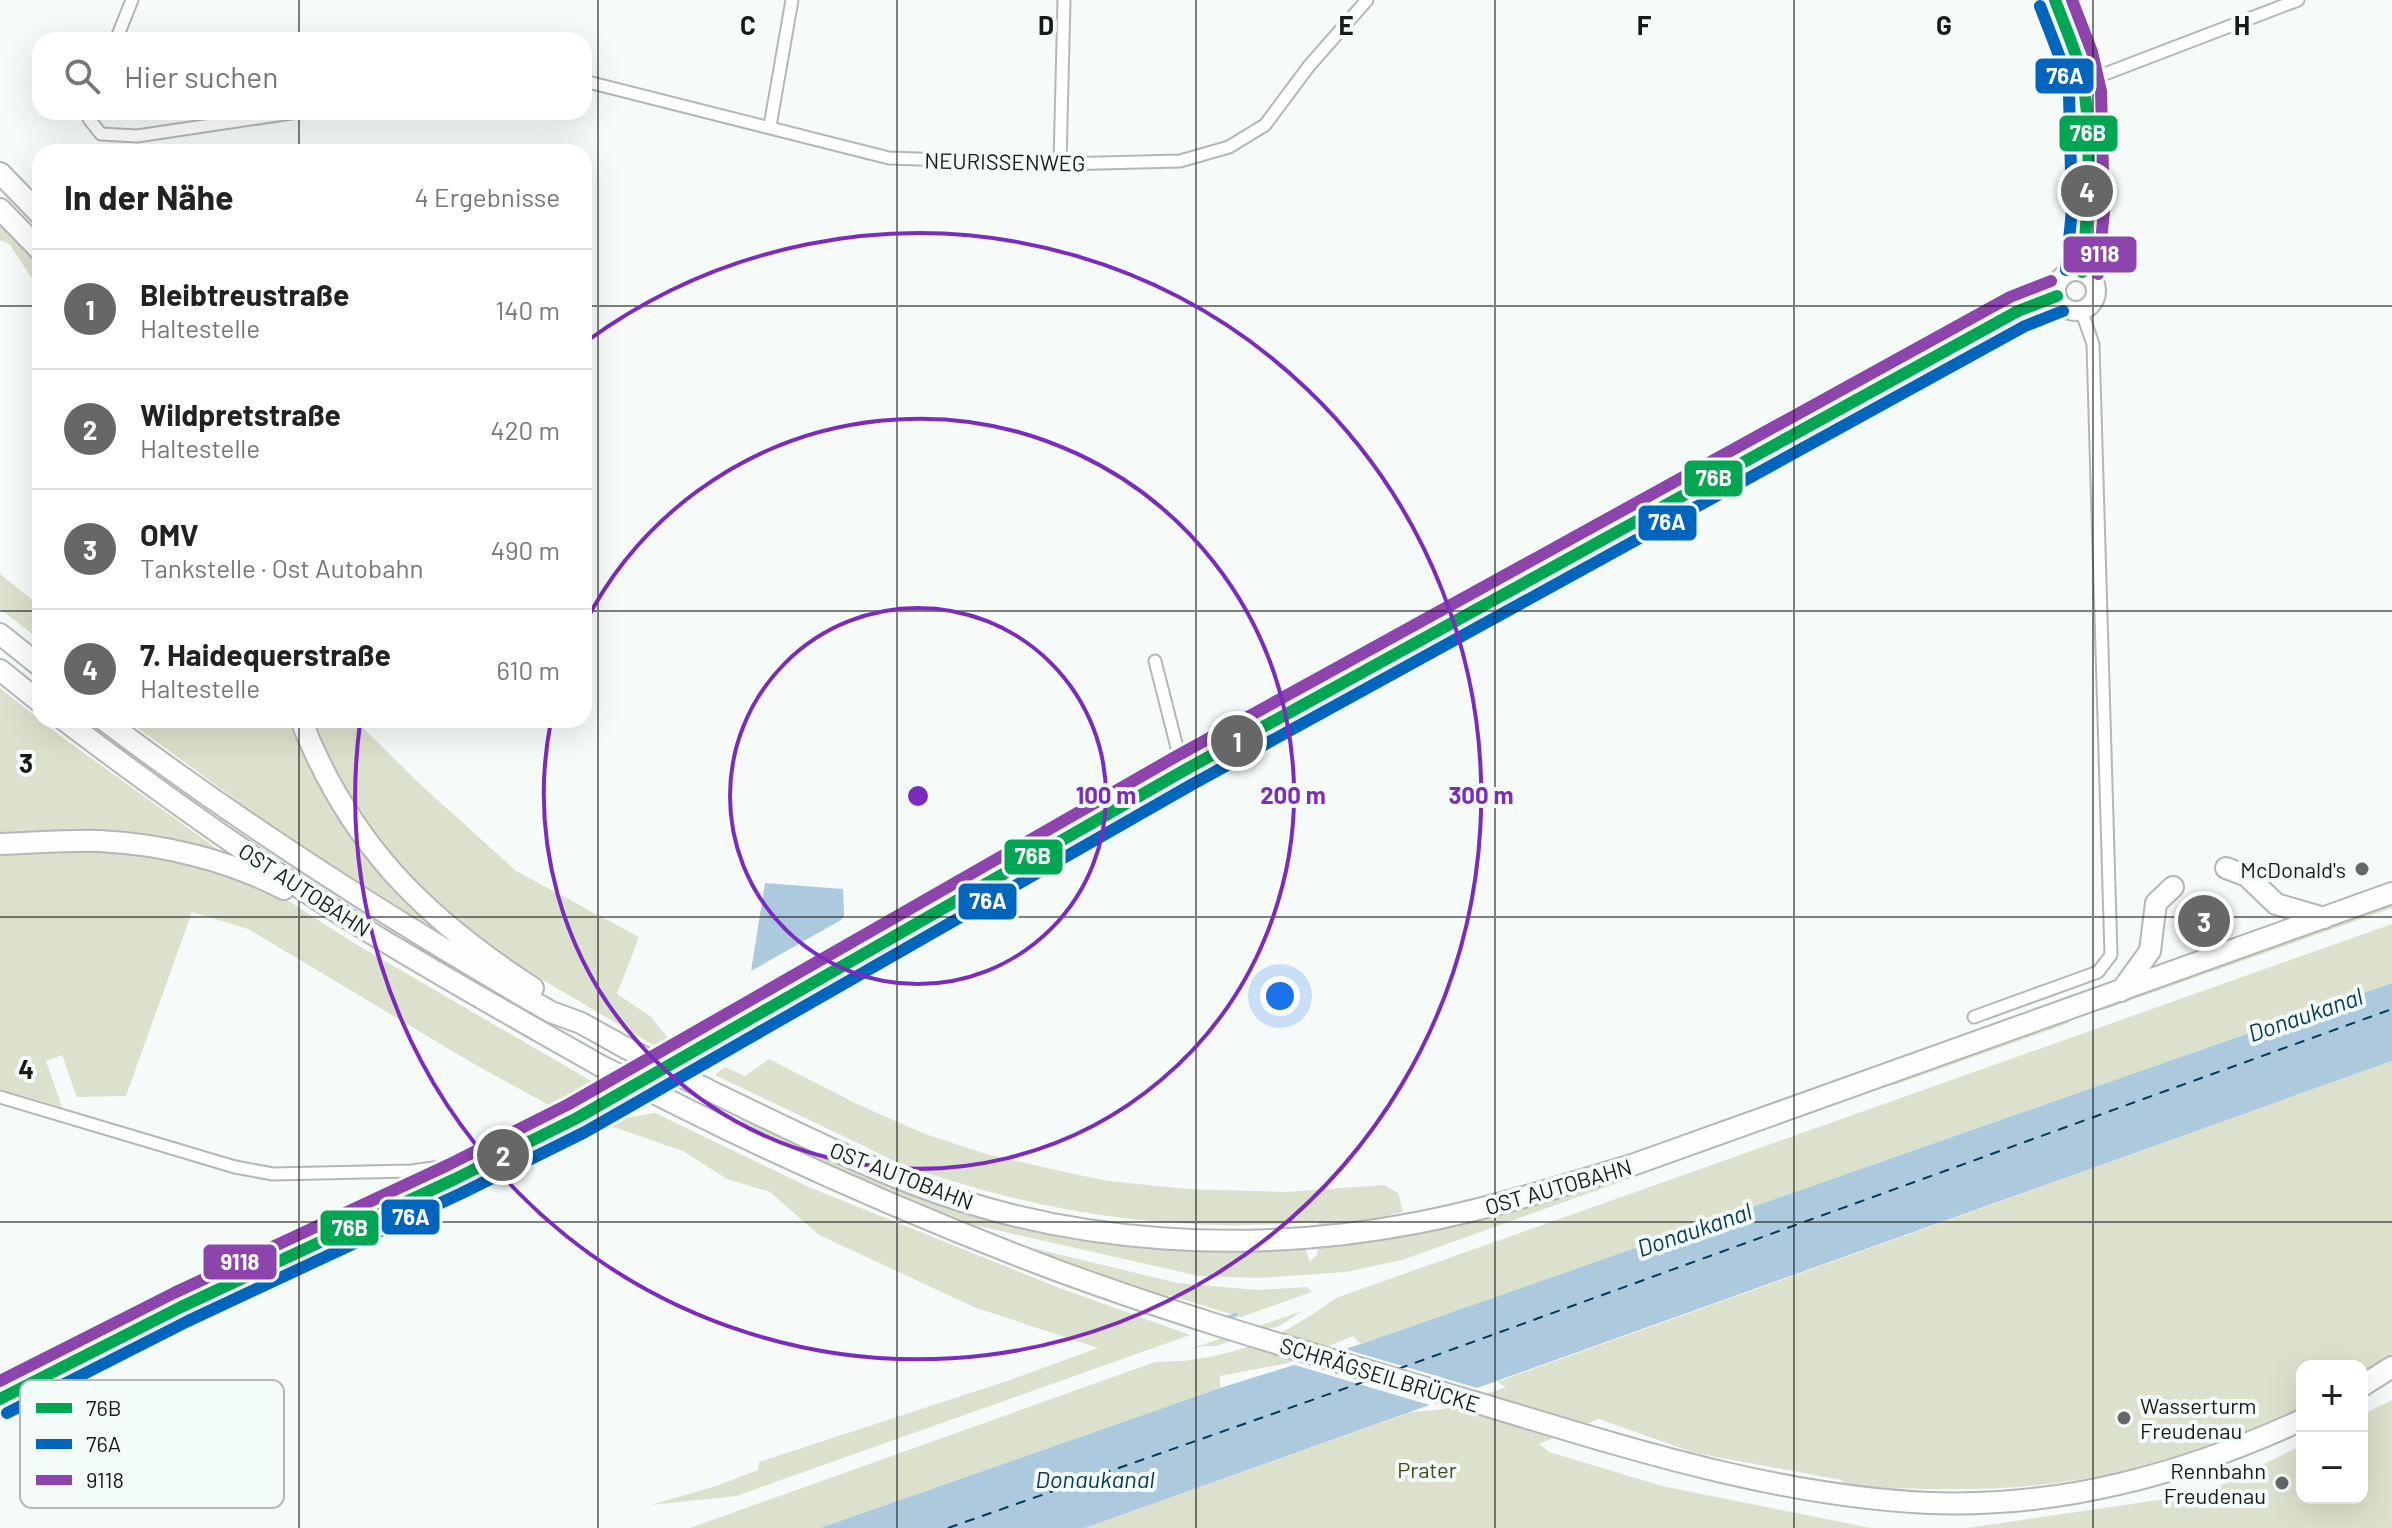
<!DOCTYPE html>
<html lang="de">
<meta charset="utf-8">
<style>
body{margin:0;font-family:Barlow,sans-serif;background:#f2f2f2;color:#222}
.controls{position:absolute;right:24px;bottom:24px;display:grid;overflow:hidden;border-radius:16px;box-shadow:0 8px 32px #0002}
.controls button{width:72px;height:72px;display:grid;place-items:center;padding:0;border:0;border-bottom:2px solid #e0e0e0;background:#fff;color:#222;font:40px sans-serif}
.you{position:absolute;left:1280px;top:996px;width:28px;height:28px;margin:-20px;border:6px solid #fff;border-radius:50%;background:#1a73e8;box-shadow:0 0 0 12px #1a73e833}
.badge{display:grid;place-items:center;width:52px;height:52px;border-radius:50%;background:#666868;color:#fff;font-size:26px;font-weight:700}
.pin{position:absolute;translate:-50% -50%;border:4px solid #fff;box-shadow:0 2px 8px #0006}
.list{margin:0;padding:0;list-style:none}
h2{display:flex;justify-content:space-between;align-items:center;height:104px;margin:0;padding:0 32px;font-size:34px}
h2 small{font-size:26px;font-weight:400;color:#767676}
.list li{display:grid;grid-template-columns:52px 1fr auto;gap:24px;align-items:center;box-sizing:border-box;height:120px;padding:0 32px;border-top:2px solid #e0e0e0}
.list b{display:block;font-size:30px;white-space:nowrap}
.list p{margin:0;font-size:26px;white-space:nowrap;color:#767676}
.list em{font-size:26px;font-style:normal;color:#767676}
.icon{flex:none;width:44px;height:44px;fill:none;stroke:currentColor;stroke-width:2;stroke-linecap:round;stroke-linejoin:round}
.map{position:relative;flex:none;width:2392px;height:1528px;overflow:hidden}
.search{position:absolute;background:#fff;box-shadow:0 8px 32px #0002;left:32px;top:32px;width:560px;height:88px;display:flex;align-items:center;gap:20px;box-sizing:border-box;padding:0 28px;border-radius:24px;color:#767676;font-size:30px}
.panel{position:absolute;background:#fff;box-shadow:0 8px 32px #0002;left:32px;top:144px;width:560px;height:584px;border-radius:24px}
.map>svg:first-child{display:block}
.green{fill:#dce1cd}
.water{fill:#acc9de}
.pier{fill:#f6faf9}
.lines{fill:none;stroke-linecap:round;stroke-linejoin:round}
.stream{stroke:#acc9de;stroke-width:4}
.ferry{stroke:#053957;stroke-width:2;stroke-dasharray:10 8;stroke-linecap:butt}
.minor-casing{stroke:#b4b7b6;stroke-width:15}
.primary-casing{stroke:#b4b7b6;stroke-width:22}
.motorway-casing{stroke:#b4b7b6;stroke-width:24}
.minor{stroke:#fefefe;stroke-width:11}
.primary{stroke:#fefefe;stroke-width:18}
.motorway{stroke:#fefefe;stroke-width:20}
.motorway-bridge-casing{stroke:#b4b7b6;stroke-width:24;stroke-linecap:butt}
.motorway-bridge{stroke:#fefefe;stroke-width:20}
.bus-1-casing{stroke:#f4fcfa;stroke-width:18}
.bus-2-casing{stroke:#f4fcfa;stroke-width:18}
.bus-3-casing{stroke:#f4fcfa;stroke-width:18}
.bus-1{stroke:#00a651;stroke-width:12}
.bus-2{stroke:#0065bd;stroke-width:12}
.bus-3{stroke:#8e44ad;stroke-width:12}
.grid{fill:none;stroke:#181a1a;stroke-width:2;stroke-opacity:0.55}
.ring{fill:none;stroke:#7b2cbf;stroke-width:4}
.poi-dot{fill:#666868;stroke:#f4fcfa;stroke-width:3}
.labels{text-anchor:middle;dominant-baseline:central;stroke-width:8;stroke-linejoin:round;paint-order:stroke}
.street-label{font-size:22px;fill:#181a1a;stroke:#f4fcfa}
.poi-label{font-size:22px;fill:#181a1a;stroke:#f4fcfa;text-anchor:end}
.park-label{font-size:22px;fill:#444a17;stroke:#f4fcfa}
.water-label{font-size:24px;font-style:italic;fill:#053957;stroke:#f4fcfa}
.key{fill:#f4fcfa;stroke:#b2b8b7;stroke-width:2}
.key-label{font-size:22px;fill:#181a1a}
.grid-label{font-size:26px;text-anchor:middle;font-weight:bold;fill:#181a1a;stroke:#f4fcfa;stroke-width:8;stroke-linejoin:round;paint-order:stroke}
.centre{fill:#7b2cbf;stroke:#f4fcfa;stroke-width:4}
.ring-label{font-size:24px;text-anchor:middle;font-weight:bold;fill:#7b2cbf;stroke:#f4fcfa;stroke-width:8;stroke-linejoin:round;paint-order:stroke}
.line-badge{stroke:#f4fcfa;stroke-width:3}
.badge-label{font-size:22px;text-anchor:middle;font-weight:bold;fill:#fff}
</style>
<div class="map">
<svg width="2392" height="1528" viewBox="0 0 2392 1528">
<rect width="100%" height="100%" fill="#f6faf9"/>
<path class="green" d="M 0,226 L 14,233 L 40,260 L 40,290 L 9,244 L 0,240 Z
M 0,574 L 40,606 L 40,640 L 0,609 Z
M 0,688 L 59,735 L 227,856 L 0,838 Z
M 127,720 L 293,720 L 381,872 L 406,901 L 437,927 L 437,931 L 284,835 Z
M 310,720 L 355,720 L 421,785 L 516,871 L 639,937 L 617,994 L 650,1016 L 672,1043 L 662,1050 L 490,949 L 413,884 L 355,811 L 320,748 Z
M 92,847 L 199,862 L 278,894 L 354,943 L 598,1085 L 556,1109 L 474,1064 L 248,929 L 192,912 L 126,1096 L 77,1097 L 62,1055 L 46,1061 L 62,1107 L 0,1089 L 0,849 Z
M 2392,903 L 2392,908 L 2103,1010 L 2102,1008 Z
M 2392,924 L 2392,983 L 1361,1344 L 1353,1336 L 1288,1363 L 1220,1376 L 1220,1388 L 820,1528 L 690,1528 L 1155,1362 C 1225,1362 1281,1339 1336,1298 Z
M 2069,1019 L 2069,1023 L 1894,1085 L 1891,1084 L 1696,1155 L 1692,1154 L 1690,1157 L 1402,1260 L 1346,1272 L 1260,1278 L 1199,1276 L 970,1224 L 826,1163 L 746,1125 L 739,1118 L 890,1185 L 1150,1246 L 1245,1250 L 1305,1248 L 1310,1262 L 1317,1254 L 1318,1247 L 1429,1230 L 1530,1205 Z
M 769,1059 L 857,1104 L 925,1134 L 986,1154 L 1069,1173 L 1108,1181 L 1188,1189 L 1286,1192 L 1384,1185 L 1398,1193 L 1403,1212 L 1373,1219 L 1319,1225 L 1319,1221 C 1180,1235 1038,1213 907,1166 C 885,1158 863,1145 841,1135 C 799,1115 757,1095 715,1075 L 725,1067 L 745,1076 Z
M 2392,1061 L 2392,1355 L 2362,1374 L 2362,1366 L 2302,1366 L 2302,1408 C 2144,1484 2017,1498 1845,1485 L 1841,1480 L 1695,1453 L 1599,1419 L 1539,1444 L 1549,1452 L 1662,1486 L 1871,1528 L 1085,1528 L 1411,1412 L 1444,1409 L 1506,1387 L 1497,1382 Z
M 655,1113 L 811,1188 L 1057,1287 L 1190,1335 L 736,1496 L 651,1505 L 716,1486 L 758,1470 L 759,1462 L 1007,1381 L 1098,1348 L 974,1307 L 819,1235 L 770,1192 L 727,1179 L 683,1151 L 613,1127 L 613,1120 Z
M 1028,1247 L 1178,1283 L 1257,1290 L 1307,1287 L 1312,1292 L 1241,1317 L 1169,1295 L 1167,1298 Z
M 1303,1311 L 1279,1326 L 1216,1346 L 1203,1346 L 1184,1351 Z
M 2392,1400 L 2392,1528 L 1967,1528 L 2206,1493 L 2302,1445 L 2302,1498 L 2362,1498 L 2362,1415 Z"/>
<path class="water" d="M 765,883 L 843,889 L 844,916 L 841,920 L 751,971 Z
M 2392,983 L 2392,1061 L 1085,1528 L 820,1528 L 1220,1388 L 1361,1344 Z"/>
<path class="pier" d="M 1338,1347 L 1484,1390 L 1436,1407 L 1288,1363 Z"/>
<g class="lines">
<path class="stream" d="M 1227,1318 L 1236,1315"/>
<path class="ferry" d="M 1398,1369 L 2392,1009
M 948,1528 L 1369,1380"/>
<defs>
<path id="minor" d="M 116,40 L 132,0
M 584,81 L 889,158 L 1060,164 L 1180,161 L 1229,147 L 1265,125 L 1309,66 L 1367,0
M 2084,82 L 2298,0
M 90,112 L 89,119 L 101,134 L 137,136 L 298,112
M 770,126 L 792,0
M 1060,164 L 1064,0
M 1155,661 L 1183,771
M 1974,1017 L 2098,972 L 2111,955 L 2093,344 L 2081,310
M 0,1097 L 235,1167 L 273,1174 L 411,1171 L 441,1167 L 451,1171 L 455,1179"/>
<path id="primary" d="M 2055,0 L 2077,58 L 2085,93 L 2088,211 L 2082,272
M2056 291a20 20 0 1 1 40 0a20 20 0 1 1-40 0Z
M 0,1399 L 181,1307 L 455,1179 L 577,1118 L 1183,771 L 2018,311 L 2057,296"/>
<path id="motorway" d="M 0,173 L 40,214
M 0,209 L 40,250
M 0,634 L 40,666
M 0,670 L 40,702
M 64,720 C 159,792 256,862 358,925 C 437,974 518,1019 599,1065
M 104,720 C 247,828 396,923 551,1012 L 581,1023 L 626,1048
M 301,720 C 349,843 423,917 533,988
M 0,844 C 33,843 66,840 99,841 C 162,844 228,860 284,889
M 2226,868 L 2247,876 L 2276,904 L 2324,918
M 2121,991 L 2150,951 L 2156,903 L 2173,887
M 708,1090 C 775,1122 842,1156 911,1183 C 1069,1245 1251,1255 1416,1223 C 1490,1209 1561,1186 1632,1165 L 2392,893
M 680,1106 C 794,1163 912,1215 1032,1261 C 1173,1315 1319,1356 1464,1399 C 1616,1444 1770,1496 1930,1503 C 2061,1508 2184,1474 2302,1420
M 2362,1386 L 2392,1367"/>
</defs>
<use href="#minor" class="minor-casing"/>
<use href="#primary" class="primary-casing"/>
<use href="#motorway" class="motorway-casing"/>
<use href="#minor" class="minor"/>
<use href="#primary" class="primary"/>
<use href="#motorway" class="motorway"/>
<defs>
<path id="motorway-bridge" d="M 626,1048 L 708,1090
M 599,1065 L 680,1106"/>
</defs>
<use href="#motorway-bridge" class="motorway-bridge-casing"/>
<use href="#motorway-bridge" class="motorway-bridge"/>
<defs>
<path id="bus-1" d="M 2055,0 C 2066,30 2081,61 2085,94 C 2092,151 2088,215 2082,272
M 0,1399 L 181,1307 L 455,1179 L 577,1118 L 1183,771 L 2018,311 L 2057,296"/>
<path id="bus-2" d="M 2040,6 L 2062,63 L 2069,95 L 2072,210 L 2066,270
M 7,1413 L 188,1321 L 462,1193 L 585,1132 L 1191,785 L 2025,326 L 2063,311"/>
<path id="bus-3" d="M 2072,0 L 2092,52 L 2101,91 L 2104,211 L 2098,274
M 0,1381 L 174,1293 L 448,1165 L 569,1104 L 1175,757 L 2010,297 L 2051,281"/>
</defs>
<use href="#bus-1" class="bus-1-casing"/>
<use href="#bus-2" class="bus-2-casing"/>
<use href="#bus-3" class="bus-3-casing"/>
<use href="#bus-1" class="bus-1"/>
<use href="#bus-2" class="bus-2"/>
<use href="#bus-3" class="bus-3"/>
</g>
<path class="grid" d="M 299,0 L 299,40M 598,0 L 598,1528M 897,0 L 897,1528M 1196,0 L 1196,1528M 1495,0 L 1495,1528M 1794,0 L 1794,1528M 2093,0 L 2093,1528M 299,112 L 299,152M 0,306 L 40,306M 584,306 L 2392,306M 0,611 L 40,611M 584,611 L 2392,611M 299,720 L 299,1528M 0,917 L 2392,917M 0,1222 L 2392,1222"/>
<g class="ring">
<circle cx="918" cy="796" r="188"/>
<path d="M585 623A375 375 0 1 1 551 721"/>
<path d="M587 341A563 563 0 1 1 360 723"/>
</g>
<g class="poi-dot">
<circle cx="2362" cy="869" r="8"/>
<circle cx="2124" cy="1418" r="8"/>
<circle cx="2282" cy="1483" r="8"/>
</g>
<g class="labels">
<g class="street-label">
<text transform="translate(1005 161) rotate(1)">NEURISSENWEG</text>
<text transform="translate(305 889) rotate(33)">OST AUTOBAHN</text>
<text transform="translate(902 1175) rotate(21)">OST AUTOBAHN</text>
<text transform="translate(1558 1186) rotate(-16)">OST AUTOBAHN</text>
<text transform="translate(1380 1374) rotate(17)">SCHRÄGSEILBRÜCKE</text>
</g>
<g class="poi-label">
<text x="2346" y="869">McDonald's</text>
<text x="2140" y="1405" text-anchor="start">Wasserturm<tspan x="2140" dy="25">Freudenau</tspan></text>
<text x="2266" y="1470">Rennbahn<tspan x="2266" dy="25">Freudenau</tspan></text>
</g>
<g class="park-label">
<text x="1427" y="1469">Prater</text>
</g>
<g class="water-label">
<text transform="translate(2305 1014) rotate(-19)">Donaukanal</text>
<text transform="translate(1694 1229) rotate(-19)">Donaukanal</text>
<text x="1095" y="1478">Donaukanal</text>
</g>
</g>
<rect x="20" y="1380" width="264" height="128" rx="12" class="key"/>
<rect x="36" y="1403" width="36" height="10" fill="#00a651"/>
<rect x="36" y="1439" width="36" height="10" fill="#0065bd"/>
<rect x="36" y="1475" width="36" height="10" fill="#8e44ad"/>
<g class="key-label">
<text x="86" y="1416">76B</text>
<text x="86" y="1452">76A</text>
<text x="86" y="1488">9118</text>
</g>
<g class="grid-label">
<text x="748" y="35">C</text>
<text x="1046" y="35">D</text>
<text x="1346" y="35">E</text>
<text x="1644" y="35">F</text>
<text x="1944" y="35">G</text>
<text x="2242" y="35">H</text>
<text x="26" y="773">3</text>
<text x="26" y="1079">4</text>
</g>
<circle cx="918" cy="796" r="12" class="centre"/>
<g class="ring-label">
<text x="1106" y="804">100 m</text>
<text x="1293" y="804">200 m</text>
<text x="1481" y="804">300 m</text>
</g>
<g class="line-badge">
<rect x="2034" y="57" width="61" height="38" rx="8" fill="#0065bd"/>
<rect x="2058" y="114" width="61" height="39" rx="8" fill="#00a651"/>
<rect x="2062" y="235" width="76" height="39" rx="8" fill="#8e44ad"/>
<rect x="1683" y="459" width="61" height="39" rx="8" fill="#00a651"/>
<rect x="1637" y="504" width="61" height="38" rx="8" fill="#0065bd"/>
<rect x="1003" y="838" width="61" height="38" rx="8" fill="#00a651"/>
<rect x="957" y="882" width="61" height="39" rx="8" fill="#0065bd"/>
<rect x="380" y="1198" width="61" height="38" rx="8" fill="#0065bd"/>
<rect x="319" y="1209" width="61" height="38" rx="8" fill="#00a651"/>
<rect x="202" y="1243" width="76" height="38" rx="8" fill="#8e44ad"/>
</g>
<g class="badge-label">
<text x="2065" y="84">76A</text>
<text x="2088" y="141">76B</text>
<text x="2100" y="262">9118</text>
<text x="1714" y="486">76B</text>
<text x="1667" y="530">76A</text>
<text x="1033" y="864">76B</text>
<text x="988" y="909">76A</text>
<text x="411" y="1225">76A</text>
<text x="350" y="1236">76B</text>
<text x="240" y="1270">9118</text>
</g>
</svg>
<div class="controls">
<button>+</button>
<button>−</button>
</div>
<div class="you"></div>
<div class="pin badge" style="left:1237px;top:741px">1</div>
<div class="pin badge" style="left:503px;top:1155px">2</div>
<div class="pin badge" style="left:2204px;top:921px">3</div>
<div class="pin badge" style="left:2087px;top:191px">4</div>
<div class="search"><svg class="icon" aria-label="search" viewBox="0 0 24 24"><circle cx="10" cy="10" r="6"/><path d="M15 15l6 6"/></svg>Hier suchen</div>
<section class="panel">
<h2>In der Nähe<small>4 Ergebnisse</small></h2>
<ul class="list">
<li><span class="badge">1</span><div><b>Bleibtreustraße</b><p>Haltestelle</p></div><em>140 m</em></li>
<li><span class="badge">2</span><div><b>Wildpretstraße</b><p>Haltestelle</p></div><em>420 m</em></li>
<li><span class="badge">3</span><div><b>OMV</b><p>Tankstelle · Ost Autobahn</p></div><em>490 m</em></li>
<li><span class="badge">4</span><div><b>7. Haidequerstraße</b><p>Haltestelle</p></div><em>610 m</em></li>
</ul>
</section>
</div>
